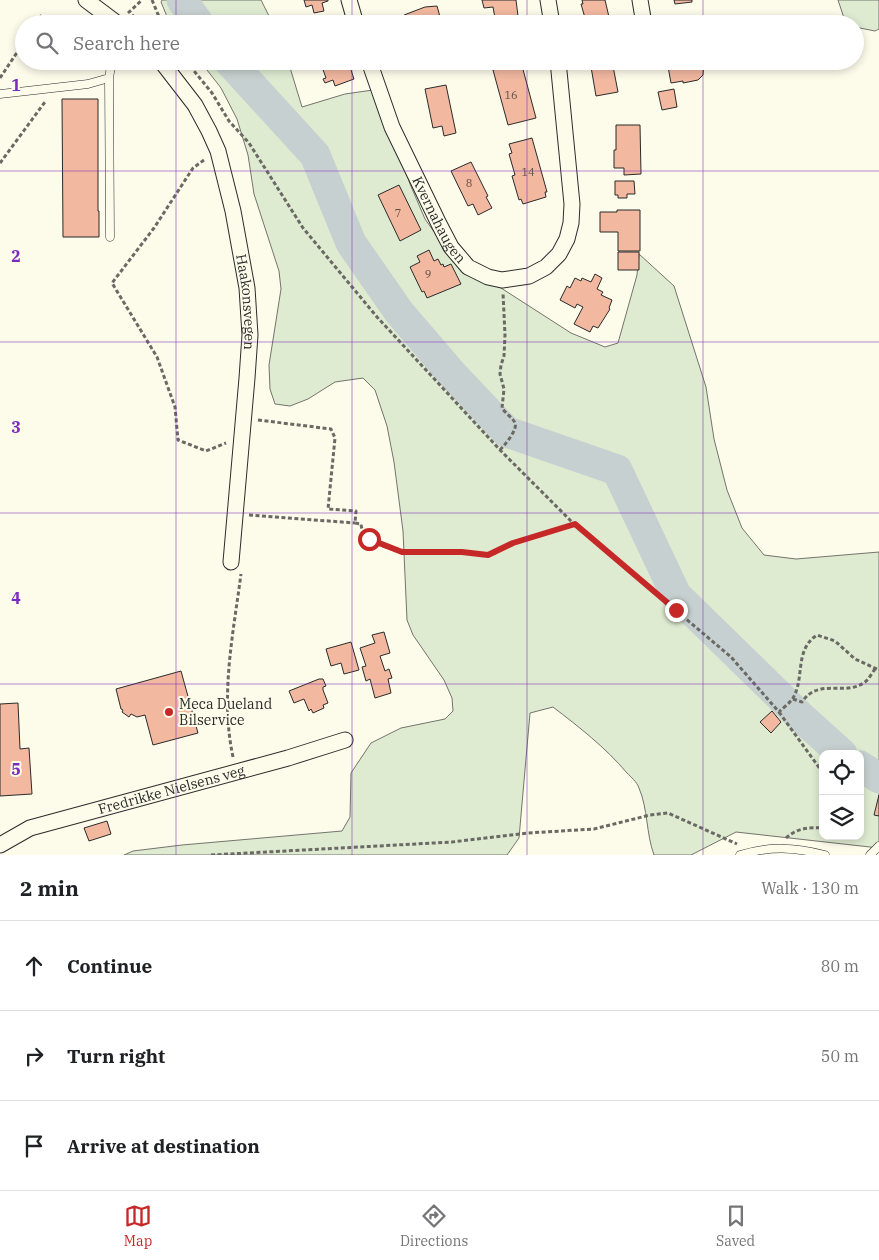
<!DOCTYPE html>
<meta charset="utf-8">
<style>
body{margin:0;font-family:"IBM Plex Serif",serif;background:#f2f2f2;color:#202124}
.controls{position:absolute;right:15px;bottom:15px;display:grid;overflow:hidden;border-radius:10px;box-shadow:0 2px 8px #0003}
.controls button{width:45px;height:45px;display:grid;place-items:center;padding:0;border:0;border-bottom:1px solid #e0e0e0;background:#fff;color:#202124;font:25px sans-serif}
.stop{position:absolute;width:15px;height:15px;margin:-11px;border:4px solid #c62828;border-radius:50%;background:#fff}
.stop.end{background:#c62828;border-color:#fff;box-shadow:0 1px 5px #0008}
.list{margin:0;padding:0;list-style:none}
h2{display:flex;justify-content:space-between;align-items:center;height:65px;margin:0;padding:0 20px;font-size:21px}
h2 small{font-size:16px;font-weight:400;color:#757577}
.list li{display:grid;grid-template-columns:32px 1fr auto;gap:15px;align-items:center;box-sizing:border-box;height:90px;padding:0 20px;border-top:1px solid #e0e0e0}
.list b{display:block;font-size:19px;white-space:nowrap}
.list em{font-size:16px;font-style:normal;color:#757577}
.icon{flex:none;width:28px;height:28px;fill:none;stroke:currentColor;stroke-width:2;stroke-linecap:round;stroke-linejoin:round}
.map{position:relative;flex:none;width:879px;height:855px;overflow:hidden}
.search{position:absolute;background:#fff;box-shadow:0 2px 8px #0003;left:15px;right:15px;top:15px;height:55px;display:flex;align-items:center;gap:12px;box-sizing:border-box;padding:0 18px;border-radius:28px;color:#757577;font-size:19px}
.sheet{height:335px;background:#fff}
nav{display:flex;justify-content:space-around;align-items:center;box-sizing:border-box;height:70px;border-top:1px solid #e0e0e0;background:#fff;font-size:14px;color:#757577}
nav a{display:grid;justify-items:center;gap:2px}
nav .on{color:#c62828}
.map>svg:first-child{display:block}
.green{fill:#deebd1;stroke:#74746e;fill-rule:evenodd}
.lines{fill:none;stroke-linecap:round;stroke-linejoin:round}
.river{stroke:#c7d0d0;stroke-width:31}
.building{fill:#f2b8a0;stroke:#2b2b2b}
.service-casing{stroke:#2b2b2b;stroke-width:9}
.minor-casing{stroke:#2b2b2b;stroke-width:17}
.path{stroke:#6a6964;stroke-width:3;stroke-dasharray:4 2.5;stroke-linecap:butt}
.service{stroke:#fdfbea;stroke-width:8}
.minor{stroke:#fdfbea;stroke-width:15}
.route{stroke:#c62828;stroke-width:6}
.grid{fill:none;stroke:#7b2cbf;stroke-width:1;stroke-opacity:0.55}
.poi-dot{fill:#c62828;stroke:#fdfbea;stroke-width:2}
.labels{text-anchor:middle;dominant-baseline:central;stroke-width:4;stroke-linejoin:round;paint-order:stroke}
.number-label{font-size:11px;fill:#5d4e48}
.street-label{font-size:14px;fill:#2b2b2b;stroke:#fdfbea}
.poi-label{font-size:14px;fill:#2b2b2b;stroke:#fdfbea;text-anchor:start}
.grid-label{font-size:16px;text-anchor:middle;font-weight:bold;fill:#7b2cbf;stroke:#fdfbea;stroke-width:4;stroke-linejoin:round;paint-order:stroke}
</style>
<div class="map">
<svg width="879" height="855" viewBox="0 0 879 855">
<rect width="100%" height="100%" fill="#fdfbea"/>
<path class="green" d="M 162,0 L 261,0 L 273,24 L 170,24 L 161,2 Z
M 838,0 L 879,0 L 879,29 L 875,31 L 855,27 L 855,24 L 846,24 Z
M 200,61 L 288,61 L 302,107 L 345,94 L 373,90 L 397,146 L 410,184 L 425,219 L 464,274 L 501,288 L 571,333 L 605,347 L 618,343 L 637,275 L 639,254 L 674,286 L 706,387 L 714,439 L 727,490 L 742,528 L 764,555 L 796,559 L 879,552 L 879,848 L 736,832 L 691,855 L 654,855 C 646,833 648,809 639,788 C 637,782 631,777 627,773 C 605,747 579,727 553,707 L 530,713 L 519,838 L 507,855 L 124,855 L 133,851 L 182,845 L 342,831 L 350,817 L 351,773 L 371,743 L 401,728 L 445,719 L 453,711 L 452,698 L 444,680 L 413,635 L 407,620 L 403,531 L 394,462 L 387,426 L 375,390 L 363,378 L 335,382 L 308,399 L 290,406 L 275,404 L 270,389 L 269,365 L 281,289 L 279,271 L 254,194 L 248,155 L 237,119 L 221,88 ZM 823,754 L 860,754 L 860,836 L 823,836 Z"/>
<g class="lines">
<path class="river" d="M 182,0 L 199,24
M 229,61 L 315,155 L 351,243 L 399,312 L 453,375 L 507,432 L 617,470 L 676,595 L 802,718 L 842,754
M 860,766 L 879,778"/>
</g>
<path class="building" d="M 304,0 L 328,0 L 328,1 L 322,3 L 324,11 L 314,13 L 312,5 L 306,7 Z
M 482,0 L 516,0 L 519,24 L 496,24 L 493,7 L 484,8 Z
M 582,0 L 605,0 L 609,17 L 597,20 L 598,24 L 587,24 L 586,17 L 585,18 L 581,4 L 583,4 Z
M 674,0 L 692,0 L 692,2 L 675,4 Z
M 437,6 L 442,24 L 405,24 L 404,15 L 425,7 Z
M 320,61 L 348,61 L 354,79 L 335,86 L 333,80 L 325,83 L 323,79 L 326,78 Z
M 590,61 L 612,61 L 618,92 L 596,96 Z
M 667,61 L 704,61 L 703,75 L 698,80 L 683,83 L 683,81 L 671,83 Z
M 521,62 L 536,118 L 508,125 L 493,70 Z
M 446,85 L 456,133 L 444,136 L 442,126 L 433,128 L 425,89 Z
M 674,89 L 677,107 L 662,110 L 658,92 Z
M 62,99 L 98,99 L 98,211 L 99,211 L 99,237 L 63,237 Z
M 616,125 L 640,125 L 641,174 L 624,175 L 624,168 L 614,168 L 614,150 L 616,150 Z
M 532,138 L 547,192 L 545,192 L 546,197 L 523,204 L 521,199 L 519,200 L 512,176 L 515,175 L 509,154 L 512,153 L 509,144 Z
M 471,162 L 488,196 L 486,197 L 492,208 L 478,215 L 473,204 L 468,206 L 451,171 Z
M 615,181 L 634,181 L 635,194 L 627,194 L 627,198 L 618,198 L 618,195 L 615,195 Z
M 399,185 L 421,230 L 400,241 L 378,195 Z
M 617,210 L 640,210 L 640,251 L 618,251 L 618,232 L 600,232 L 600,212 L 617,212 Z
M 429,250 L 434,261 L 438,259 L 441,265 L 443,264 L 444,267 L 451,264 L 461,284 L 427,298 L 424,291 L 422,292 L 410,267 L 420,262 L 417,256 Z
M 618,252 L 639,252 L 639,270 L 618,270 Z
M 595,274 L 602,278 L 597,289 L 603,292 L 601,295 L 612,300 L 609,308 L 610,309 L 598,328 L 593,326 L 590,332 L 574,324 L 583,307 L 577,304 L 575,308 L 560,300 L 567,286 L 570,288 L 575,278 L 581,281 L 582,278 L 591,282 Z
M 384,632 L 390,653 L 380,656 L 385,671 L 389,669 L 392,678 L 388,679 L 391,693 L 375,698 L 370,679 L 366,681 L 362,667 L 366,666 L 360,648 L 375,643 L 372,635 Z
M 351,642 L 359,670 L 344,674 L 341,663 L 331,666 L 326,649 Z
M 181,671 L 198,733 L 153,745 L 145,715 L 137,717 L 131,714 L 129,717 L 122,712 L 123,710 L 121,709 L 116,689 Z
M 319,679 L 323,679 L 326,686 L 323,687 L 323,690 L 328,703 L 323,705 L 324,708 L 313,713 L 311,709 L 309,711 L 304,699 L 294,703 L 289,691 Z
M 18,703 L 20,749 L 29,748 L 32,794 L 0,796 L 0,704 Z
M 772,711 L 781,722 L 771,733 L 760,722 Z
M 879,795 L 879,816 L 874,815 Z
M 107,821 L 111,834 L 89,841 L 84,828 Z"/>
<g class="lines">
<defs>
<path id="service" d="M 0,94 L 88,84 L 109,78
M 110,237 L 109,78 L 112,61
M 740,855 C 769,846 795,847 825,855
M 870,855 L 879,846"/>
<g id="minor">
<path d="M 86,0 L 118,24"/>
<path d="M 349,0 L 356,24"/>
<path d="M 548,0 L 552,24"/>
<path d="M 640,0 L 644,24"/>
<path id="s1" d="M 161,61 L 195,105 L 209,131 L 218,151 L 233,211 L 247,288 L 250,335 L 247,378 L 231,562"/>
<path id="s2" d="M 369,61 L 392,127 L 439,224 L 451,247 L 468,267 L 488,277 L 502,280 L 529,276 L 546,267 L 559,254 L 567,239 L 571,223 L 572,204 L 558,61"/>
<path id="s3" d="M 0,845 L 30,828 L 288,758 L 345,740"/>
</g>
</defs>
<use href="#service" class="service-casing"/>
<use href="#minor" class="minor-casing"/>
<path class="path" d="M 152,0 L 162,24
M 128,13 L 142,0
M 132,15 L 143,24
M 36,24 L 43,13
M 186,61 L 212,93 L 229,121 L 249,143 L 303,228 L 377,317 L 500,450 L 575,525 L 731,657 L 779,712 C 783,708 790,703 793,698 C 805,678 794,650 817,635 L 835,641 L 855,659 L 879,670
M 0,78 L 24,42
M 204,160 L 193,168 L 154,228 L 112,283 L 157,357 L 175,407 L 178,440 L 206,451 L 226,443
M 0,163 L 45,102
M 258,420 L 331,429 L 335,438 L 328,509 L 356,511 L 355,523 L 361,524 C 364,558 437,551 461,552 C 469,553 479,556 488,555 C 496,554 505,547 512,544 C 532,536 554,531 575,525
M 500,450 C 505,445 518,429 515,423 C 513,418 505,413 502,408 L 504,389 L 500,374 L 501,365 L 504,356 L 505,335 L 503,293
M 249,515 L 355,523
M 793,699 L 802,702 C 819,677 845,697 865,682 C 869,679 872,673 875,669
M 779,712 L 823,773
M 233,757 C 220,696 233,635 241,574
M 786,838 C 797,828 809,827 823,828
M 211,855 L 452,842 L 528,833 L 594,829 L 650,815 L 668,813 L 737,844"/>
<use href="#service" class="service"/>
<use href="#minor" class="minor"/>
</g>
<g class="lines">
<path class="route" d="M 369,539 L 402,552 L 462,552 L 488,555 L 513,543 L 575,524 L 676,610"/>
</g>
<path class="grid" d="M 176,0 L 176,24M 352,0 L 352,24M 527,0 L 527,24M 703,0 L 703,24M 176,61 L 176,855M 352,61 L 352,855M 527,61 L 527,855M 703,61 L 703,855M 0,171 L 879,171M 0,342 L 879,342M 0,513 L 879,513M 0,684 L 879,684"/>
<circle class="poi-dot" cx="169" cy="712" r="5"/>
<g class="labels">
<g class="number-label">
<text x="511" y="95">16</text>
<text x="528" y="172">14</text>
<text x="469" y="183">8</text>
<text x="398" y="213">7</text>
<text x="428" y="274">9</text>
</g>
<g class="street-label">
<text stroke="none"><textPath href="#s2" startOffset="174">Kvernahaugen</textPath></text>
<text stroke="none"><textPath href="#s1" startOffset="261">Haakonsvegen</textPath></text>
<text stroke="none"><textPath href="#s3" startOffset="181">Fredrikke Nielsens veg</textPath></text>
</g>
<g class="poi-label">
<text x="179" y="704">Meca Dueland<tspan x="179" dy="16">Bilservice</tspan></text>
</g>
</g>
<g class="grid-label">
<text x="16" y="91">1</text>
<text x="16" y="262">2</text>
<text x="16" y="433">3</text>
<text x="16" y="604">4</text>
<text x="16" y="775">5</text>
</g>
</svg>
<div class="controls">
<button><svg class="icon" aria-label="locate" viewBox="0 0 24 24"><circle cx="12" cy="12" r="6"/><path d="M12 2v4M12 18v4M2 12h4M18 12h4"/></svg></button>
<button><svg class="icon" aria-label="layers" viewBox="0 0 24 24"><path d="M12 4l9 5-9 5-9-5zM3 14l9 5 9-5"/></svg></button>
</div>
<div class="stop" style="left:369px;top:539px"></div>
<div class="stop end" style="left:676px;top:610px"></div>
<div class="search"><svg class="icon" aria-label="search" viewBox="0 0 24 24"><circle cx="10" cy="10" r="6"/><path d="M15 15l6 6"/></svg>Search here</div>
</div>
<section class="sheet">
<h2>2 min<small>Walk · 130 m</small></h2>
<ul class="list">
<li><svg class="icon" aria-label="ahead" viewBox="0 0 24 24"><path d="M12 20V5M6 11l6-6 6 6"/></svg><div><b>Continue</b></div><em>80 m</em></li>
<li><svg class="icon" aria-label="right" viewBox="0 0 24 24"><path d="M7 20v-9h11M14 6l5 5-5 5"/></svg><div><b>Turn right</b></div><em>50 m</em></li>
<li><svg class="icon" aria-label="arrive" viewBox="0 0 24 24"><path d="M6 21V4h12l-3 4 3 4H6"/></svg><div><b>Arrive at destination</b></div></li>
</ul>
</section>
<nav>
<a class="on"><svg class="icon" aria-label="map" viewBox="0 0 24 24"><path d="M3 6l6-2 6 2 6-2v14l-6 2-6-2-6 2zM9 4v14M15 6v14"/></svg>Map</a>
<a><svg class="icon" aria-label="directions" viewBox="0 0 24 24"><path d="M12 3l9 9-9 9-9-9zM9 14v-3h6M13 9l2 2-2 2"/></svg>Directions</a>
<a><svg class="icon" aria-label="saved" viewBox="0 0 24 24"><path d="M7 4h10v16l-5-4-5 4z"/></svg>Saved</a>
</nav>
